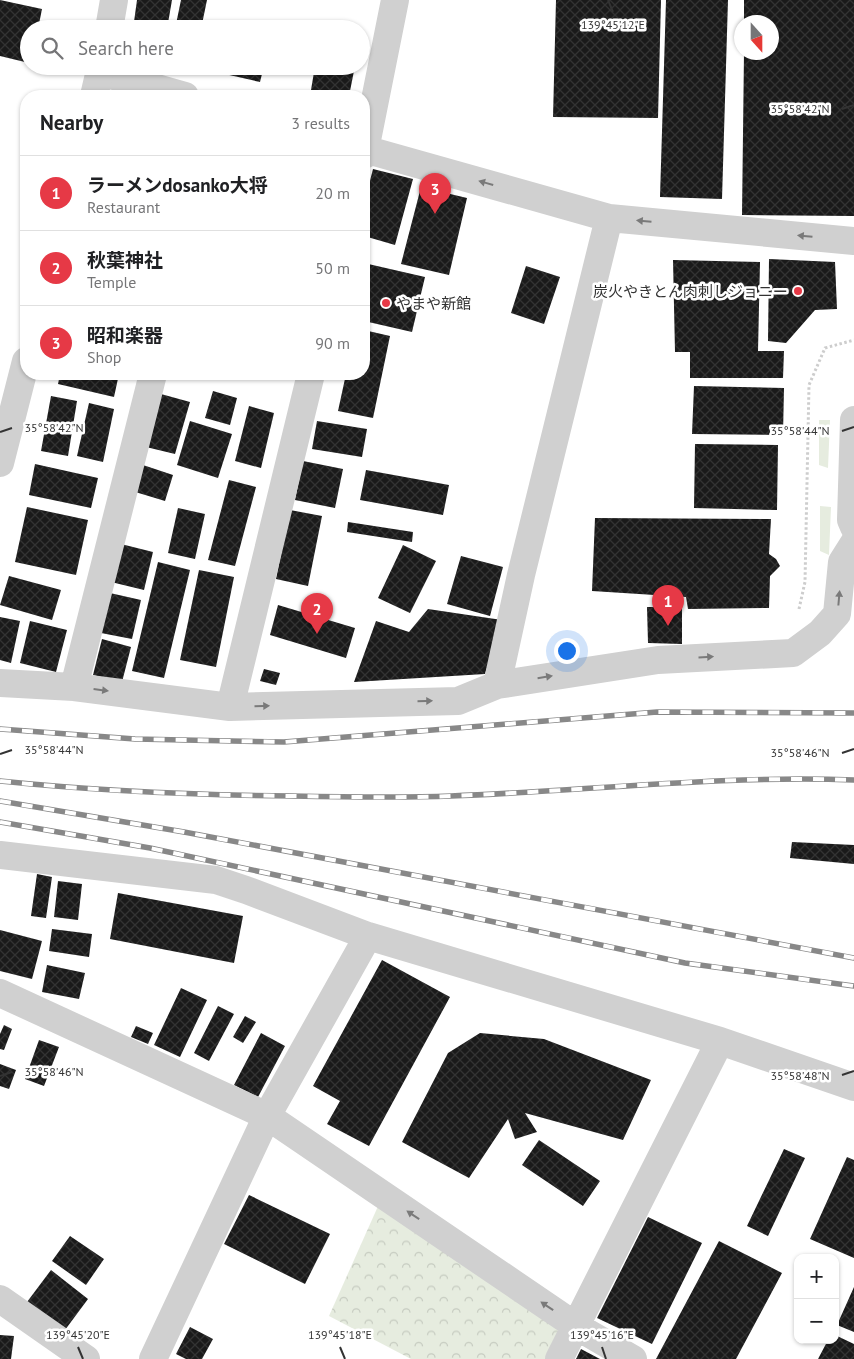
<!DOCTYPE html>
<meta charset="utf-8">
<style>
body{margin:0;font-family:"PT Sans","Noto Sans JP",sans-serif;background:#f6f6f6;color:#202124}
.controls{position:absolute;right:15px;bottom:15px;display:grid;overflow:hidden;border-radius:10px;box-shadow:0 1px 4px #0004}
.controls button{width:45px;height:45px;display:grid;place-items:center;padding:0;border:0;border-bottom:1px solid #e0e0e0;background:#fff;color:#202124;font:25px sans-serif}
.compass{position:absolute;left:734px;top:15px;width:45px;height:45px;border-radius:50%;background:#fff;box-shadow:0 1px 4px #0004;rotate:159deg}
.you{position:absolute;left:566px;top:650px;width:18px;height:18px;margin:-12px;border:4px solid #fff;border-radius:50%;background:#1a73e8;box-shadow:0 0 0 8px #1a73e833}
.badge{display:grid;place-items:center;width:32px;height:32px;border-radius:50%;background:#e63946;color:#fff;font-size:16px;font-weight:700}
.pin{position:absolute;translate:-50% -41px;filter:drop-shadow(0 1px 2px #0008)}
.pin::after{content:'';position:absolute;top:26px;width:18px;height:15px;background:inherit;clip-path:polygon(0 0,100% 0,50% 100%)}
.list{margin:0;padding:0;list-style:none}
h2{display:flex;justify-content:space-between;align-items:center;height:65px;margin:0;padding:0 20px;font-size:21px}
h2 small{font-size:16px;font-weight:400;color:#757577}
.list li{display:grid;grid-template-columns:32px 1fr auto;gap:15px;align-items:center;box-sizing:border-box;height:75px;padding:0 20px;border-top:1px solid #e0e0e0}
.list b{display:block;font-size:19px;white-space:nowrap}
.list p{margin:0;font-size:16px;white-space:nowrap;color:#757577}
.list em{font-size:16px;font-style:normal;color:#757577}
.icon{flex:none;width:28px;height:28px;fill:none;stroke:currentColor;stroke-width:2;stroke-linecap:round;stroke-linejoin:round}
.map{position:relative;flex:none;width:854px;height:1359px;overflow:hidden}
.search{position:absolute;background:#fff;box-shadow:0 1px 4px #0004;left:20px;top:20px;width:350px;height:55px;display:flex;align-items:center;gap:12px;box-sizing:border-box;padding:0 18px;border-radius:28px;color:#757577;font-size:19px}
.panel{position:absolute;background:#fff;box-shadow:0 1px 4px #0004;left:20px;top:90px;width:350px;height:290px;border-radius:20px}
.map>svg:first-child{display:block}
.grass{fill:#e6ecdf}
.park{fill:url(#park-crowns)}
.building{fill:url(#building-cross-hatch)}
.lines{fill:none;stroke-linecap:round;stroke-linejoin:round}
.path{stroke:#cdcdcd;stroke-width:3;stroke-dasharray:2.5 2.5;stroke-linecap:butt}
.minor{stroke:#d0d0d0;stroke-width:28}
.tertiary{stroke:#d0d0d0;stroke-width:28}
.rail-casing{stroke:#888;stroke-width:5.5}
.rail{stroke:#fff;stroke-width:4;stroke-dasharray:11;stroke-linecap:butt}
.oneway{fill:#7a7a7a}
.ticks{fill:none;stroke:#333;stroke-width:2}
.poi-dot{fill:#e63946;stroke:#fff;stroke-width:2}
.labels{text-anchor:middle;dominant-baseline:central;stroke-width:5;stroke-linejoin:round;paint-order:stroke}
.poi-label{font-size:15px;fill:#333;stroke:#fff;text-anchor:end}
.ticks-label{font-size:12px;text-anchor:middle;fill:#333;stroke:#fff;stroke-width:5;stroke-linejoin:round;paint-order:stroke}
</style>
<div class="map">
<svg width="854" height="1359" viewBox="0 0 854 1359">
<defs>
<pattern id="park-crowns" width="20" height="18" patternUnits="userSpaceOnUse" patternTransform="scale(1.25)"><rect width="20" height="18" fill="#e6ecdf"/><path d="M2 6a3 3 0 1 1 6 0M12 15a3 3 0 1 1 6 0" fill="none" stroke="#c6cbc0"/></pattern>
<pattern id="building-cross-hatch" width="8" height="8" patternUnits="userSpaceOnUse" patternTransform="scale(1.25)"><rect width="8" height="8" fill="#1a1a1a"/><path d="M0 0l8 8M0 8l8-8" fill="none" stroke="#333"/></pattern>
</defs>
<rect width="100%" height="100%" fill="#fff"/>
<path class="grass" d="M 819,420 L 830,420 L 828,468 L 819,465 Z
M 820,506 L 831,507 L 829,555 L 820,551 Z"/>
<path class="park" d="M 379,1204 L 568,1328 L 551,1359 L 411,1359 L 329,1316 Z"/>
<path class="building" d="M 0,0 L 42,9 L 38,29 L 29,29 L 29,63 L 0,56 Z
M 137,0 L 172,0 L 167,29 L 133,29 Z
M 181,0 L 207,0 L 201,29 L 175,29 Z
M 556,0 L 661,0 L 658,118 L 553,117 Z
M 666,0 L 728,0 L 722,199 L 660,197 Z
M 744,0 L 854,0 L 854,216 L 742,215 L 744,52 L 772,52 L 772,22 L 744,22 Z
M 218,66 L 264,66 L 260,82 L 216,72 Z
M 315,66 L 355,66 L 349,96 L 310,96 Z
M 373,169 L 413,179 L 395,245 L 364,236 L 364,204 Z
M 421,187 L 467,198 L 449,275 L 401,264 Z
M 769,259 L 835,262 L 837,309 L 815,310 L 786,343 L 768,341 Z
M 673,260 L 760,262 L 758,351 L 784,351 L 783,378 L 690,378 L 690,352 L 675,352 Z
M 364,263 L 425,277 L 412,332 L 364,321 Z
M 526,266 L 560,277 L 544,324 L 511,313 Z
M 364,330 L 390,336 L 373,418 L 338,411 L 346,374 L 364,374 Z
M 60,374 L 119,374 L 114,397 L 58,384 Z
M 694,386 L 784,388 L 783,435 L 692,434 Z
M 213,391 L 237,398 L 230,425 L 205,418 Z
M 161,394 L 190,402 L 175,454 L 146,447 Z
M 51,396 L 77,401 L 68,456 L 41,451 Z
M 89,403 L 114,409 L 103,462 L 77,456 Z
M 249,406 L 274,413 L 261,468 L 235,461 Z
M 190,421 L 232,434 L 218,478 L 177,465 Z
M 317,421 L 367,429 L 362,457 L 312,449 Z
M 695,444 L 778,445 L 777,510 L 694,508 Z
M 303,461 L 343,469 L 335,508 L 295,500 Z
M 35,464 L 98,478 L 91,508 L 29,495 Z
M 140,464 L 173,475 L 165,501 L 132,491 Z
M 366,470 L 449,485 L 443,515 L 360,500 Z
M 229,480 L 256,487 L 235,566 L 208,560 Z
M 27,507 L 88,520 L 76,575 L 15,562 Z
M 178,508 L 205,514 L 195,559 L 168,553 Z
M 290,510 L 322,516 L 308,586 L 276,579 Z
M 595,518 L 771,519 L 769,554 L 776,559 L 780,566 L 770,576 L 769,608 L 688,609 L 686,597 L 592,591 Z
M 348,522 L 413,532 L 412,542 L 347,532 Z
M 121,544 L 153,552 L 144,590 L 111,582 Z
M 403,545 L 436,561 L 410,613 L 378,598 Z
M 461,556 L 503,567 L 490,616 L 447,604 Z
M 158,562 L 190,570 L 164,678 L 132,671 Z
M 199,570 L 234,577 L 216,667 L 180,660 Z
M 9,576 L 61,590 L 52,620 L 0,605 Z
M 110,593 L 141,600 L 132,639 L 101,633 Z
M 278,605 L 355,628 L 346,658 L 270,635 Z
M 647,607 L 682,607 L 682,644 L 648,643 Z
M 428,609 L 502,620 L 485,674 L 354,682 L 376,621 L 409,632 Z
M 0,617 L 20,621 L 11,663 L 0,660 Z
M 30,621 L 67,630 L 56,672 L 20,663 Z
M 102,639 L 131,647 L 122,682 L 93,675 Z
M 264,669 L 280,673 L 276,685 L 260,681 Z
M 792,842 L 854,845 L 854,864 L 790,858 Z
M 37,874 L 52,877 L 46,918 L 31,916 Z
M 58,881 L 82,884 L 78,920 L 54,917 Z
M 118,893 L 243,916 L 234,963 L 110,939 Z
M 52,929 L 92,934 L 89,957 L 49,951 Z
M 0,930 L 42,941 L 32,979 L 0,971 Z
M 382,960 L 450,997 L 369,1146 L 327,1124 L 340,1101 L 313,1086 Z
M 47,965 L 85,973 L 79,999 L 42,992 Z
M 181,988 L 207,1000 L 180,1057 L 154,1045 Z
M 218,1006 L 234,1014 L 209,1061 L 194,1053 Z
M 245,1016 L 256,1022 L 243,1043 L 233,1037 Z
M 4,1025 L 12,1029 L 4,1050 L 0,1049 L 0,1034 Z
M 136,1026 L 153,1033 L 148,1044 L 131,1037 Z
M 261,1033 L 285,1046 L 258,1097 L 234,1085 Z
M 480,1033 L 544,1039 L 651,1080 L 623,1140 L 525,1113 L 537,1132 L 515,1139 L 508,1119 L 469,1178 L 402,1142 L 448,1053 Z
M 39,1040 L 59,1047 L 44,1086 L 25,1079 Z
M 0,1064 L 16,1070 L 9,1089 L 0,1086 Z
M 539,1140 L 600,1181 L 583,1206 L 522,1165 Z
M 784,1149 L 805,1158 L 768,1236 L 747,1226 Z
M 847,1157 L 854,1160 L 854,1258 L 810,1239 Z
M 249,1195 L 330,1234 L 305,1284 L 224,1244 Z
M 648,1217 L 702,1243 L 652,1344 L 597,1318 Z
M 70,1236 L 104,1259 L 86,1285 L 52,1261 Z
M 719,1241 L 782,1273 L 736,1359 L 656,1359 Z
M 51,1270 L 88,1299 L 65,1330 L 27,1302 Z
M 854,1287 L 854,1332 L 837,1325 Z
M 190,1327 L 213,1339 L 202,1359 L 186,1359 L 176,1354 Z
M 0,1335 L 14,1336 L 11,1359 L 0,1359 Z
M 835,1335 L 854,1344 L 854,1359 L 818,1359 L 828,1340 L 835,1340 Z
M 581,1349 L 600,1359 L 576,1359 Z"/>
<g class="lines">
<path class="path" d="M 799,609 L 805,582 L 809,385 L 825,348 L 854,340"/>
<path class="minor" d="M 100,72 L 185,96
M 364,149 L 609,218 L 854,241
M 364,155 L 395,0
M 0,683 L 74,687 L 230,707 L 458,701 L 497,685 L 658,660 L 793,653 L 820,633 L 837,614 L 842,562 L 854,543
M 497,685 L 521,575 L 609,218
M 74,687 L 153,374
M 230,707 L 311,374
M 0,855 L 216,880 L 246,890 L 368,936 L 720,1041 L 854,1087
M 0,993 L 267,1116 L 576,1326 L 633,1359
M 0,1299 L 86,1359
M 153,1359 L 267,1116 L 368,936
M 559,1359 L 720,1041"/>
<path class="tertiary" d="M 109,29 L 114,0
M 94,96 L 101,66
M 854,420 L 851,520 L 854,527
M 0,463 L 26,361"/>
<defs>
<path id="rail" d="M 0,729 L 135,739 L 284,742 L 657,712 L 854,713
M 0,781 C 97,791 194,795 292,796 C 345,797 398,798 451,796 C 585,791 720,775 854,780
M 0,801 L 184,832 L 854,958
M 0,822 L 150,848 L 685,963 L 854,986"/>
</defs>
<use href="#rail" class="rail-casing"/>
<use href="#rail" class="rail"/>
</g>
<defs><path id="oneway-solid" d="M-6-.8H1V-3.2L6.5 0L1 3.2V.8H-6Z" transform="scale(1.25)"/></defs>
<g class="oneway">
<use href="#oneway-solid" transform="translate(486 183) rotate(-164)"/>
<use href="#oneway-solid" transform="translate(644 221) rotate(-175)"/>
<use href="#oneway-solid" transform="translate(805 236) rotate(-175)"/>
<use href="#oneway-solid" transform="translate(839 598) rotate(-85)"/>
<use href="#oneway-solid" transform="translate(706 657) rotate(-3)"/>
<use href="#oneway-solid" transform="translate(545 677) rotate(-9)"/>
<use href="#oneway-solid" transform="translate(101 690) rotate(7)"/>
<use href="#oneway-solid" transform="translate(425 701) rotate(-1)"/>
<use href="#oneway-solid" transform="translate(262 706) rotate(-2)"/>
<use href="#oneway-solid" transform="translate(413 1215) rotate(-146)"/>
<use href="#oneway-solid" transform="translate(547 1306) rotate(-146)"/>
</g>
<path class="ticks" d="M 608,0 L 613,12M 842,109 L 854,105M 842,431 L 854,427M 0,432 L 12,428M 842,753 L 854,749M 0,754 L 12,750M 842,1075 L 854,1071M 0,1076 L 12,1072M 78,1347 L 83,1359M 340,1347 L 345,1359M 602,1347 L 606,1359"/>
<g class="poi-dot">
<circle cx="798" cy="291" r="5"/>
<circle cx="386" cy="303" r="5"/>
</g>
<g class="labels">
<g class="poi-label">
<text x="788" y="291">炭火やきとん肉刺しジョニー</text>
<text x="396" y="303" text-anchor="start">やまや新館</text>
</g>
</g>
<g class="ticks-label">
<text x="613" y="29">139°45'12"E</text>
<text x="800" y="113">35°58'42"N</text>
<text x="54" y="432">35°58'42"N</text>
<text x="800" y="435">35°58'44"N</text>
<text x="54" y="754">35°58'44"N</text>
<text x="800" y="757">35°58'46"N</text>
<text x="54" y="1076">35°58'46"N</text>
<text x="800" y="1080">35°58'48"N</text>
<text x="78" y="1339">139°45'20"E</text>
<text x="340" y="1339">139°45'18"E</text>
<text x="602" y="1339">139°45'16"E</text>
</g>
</svg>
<div class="controls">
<button>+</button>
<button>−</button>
</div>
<svg class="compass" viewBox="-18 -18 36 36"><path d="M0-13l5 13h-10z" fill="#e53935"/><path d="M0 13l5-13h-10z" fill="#757577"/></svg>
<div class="you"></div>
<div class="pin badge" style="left:668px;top:626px">1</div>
<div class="pin badge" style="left:317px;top:634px">2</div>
<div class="pin badge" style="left:435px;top:214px">3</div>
<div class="search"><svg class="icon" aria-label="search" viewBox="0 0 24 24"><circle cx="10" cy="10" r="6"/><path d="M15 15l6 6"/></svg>Search here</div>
<section class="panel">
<h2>Nearby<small>3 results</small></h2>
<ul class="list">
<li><span class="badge">1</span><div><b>ラーメンdosanko大将</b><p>Restaurant</p></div><em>20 m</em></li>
<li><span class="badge">2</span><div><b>秋葉神社</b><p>Temple</p></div><em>50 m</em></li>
<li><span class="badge">3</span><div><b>昭和楽器</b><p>Shop</p></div><em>90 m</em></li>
</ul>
</section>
</div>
